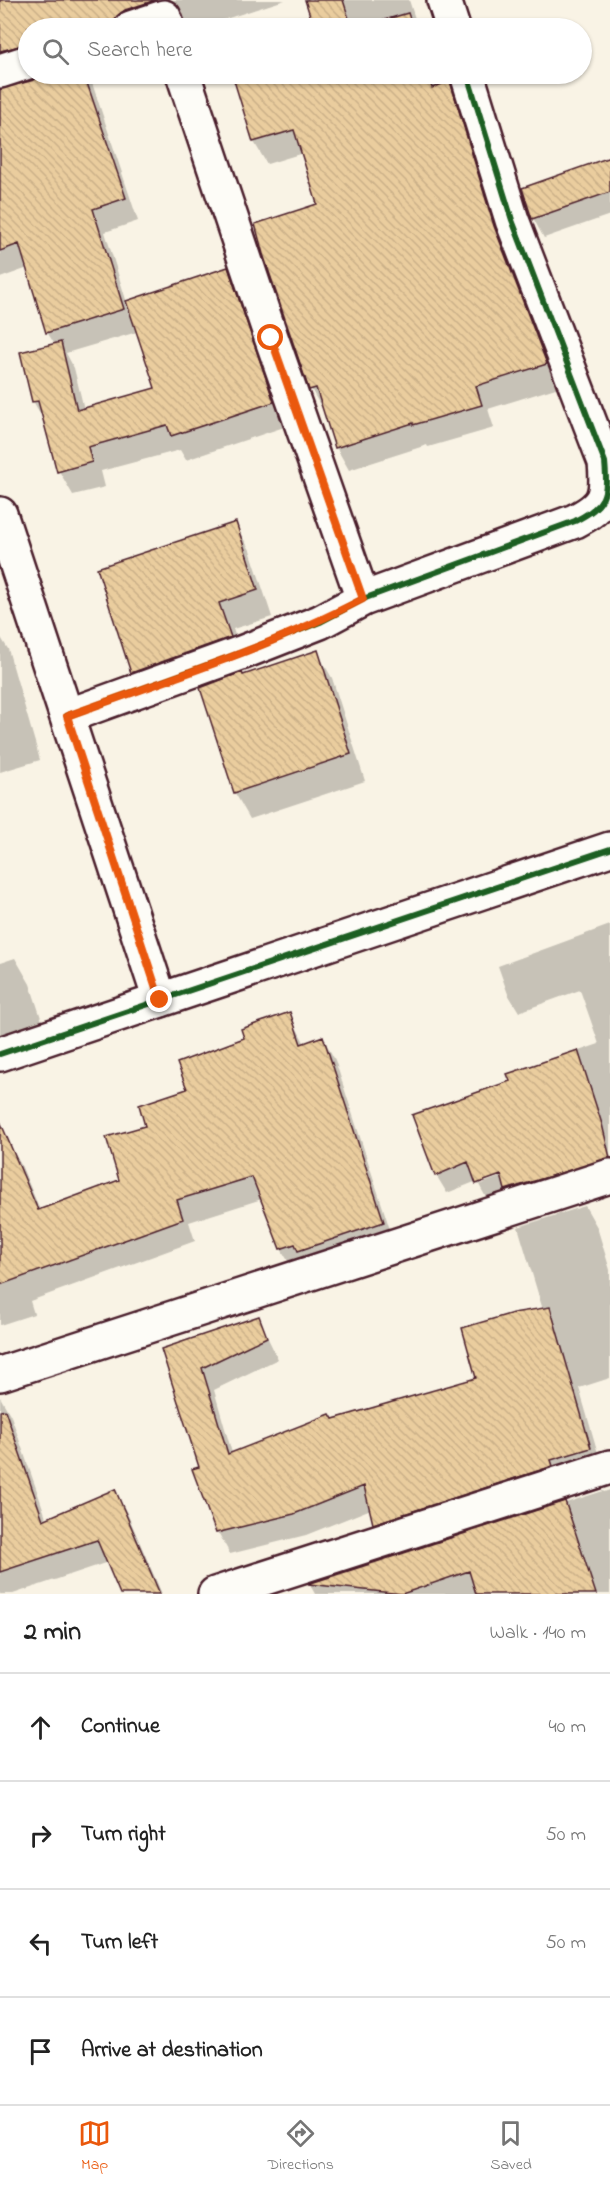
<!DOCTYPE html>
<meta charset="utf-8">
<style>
body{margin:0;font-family:"Indie Flower",sans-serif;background:#f6f6f6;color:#222}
.stop{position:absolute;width:18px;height:18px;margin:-14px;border:4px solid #ea580c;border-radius:50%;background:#fff}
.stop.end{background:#ea580c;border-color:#fff;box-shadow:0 2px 6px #0008}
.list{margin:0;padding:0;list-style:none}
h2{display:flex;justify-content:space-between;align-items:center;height:78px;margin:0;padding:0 24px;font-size:26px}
h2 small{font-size:20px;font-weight:400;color:#767676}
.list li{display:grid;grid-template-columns:39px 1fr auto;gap:18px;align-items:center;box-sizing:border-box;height:108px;padding:0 24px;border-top:2px solid #e0e0e0}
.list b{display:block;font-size:22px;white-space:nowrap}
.list em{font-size:20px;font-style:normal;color:#767676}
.icon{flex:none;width:33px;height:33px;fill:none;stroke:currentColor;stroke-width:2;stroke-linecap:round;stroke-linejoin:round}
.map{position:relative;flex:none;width:610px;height:1594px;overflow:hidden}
.search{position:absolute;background:#fff;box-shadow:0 2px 4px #0004;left:18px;right:18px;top:18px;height:66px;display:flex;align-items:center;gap:15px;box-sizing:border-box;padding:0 21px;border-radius:33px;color:#767676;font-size:22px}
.sheet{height:510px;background:#fff}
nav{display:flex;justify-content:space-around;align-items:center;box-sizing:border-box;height:84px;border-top:2px solid #e0e0e0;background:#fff;font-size:16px;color:#767676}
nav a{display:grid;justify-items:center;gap:3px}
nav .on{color:#ea580c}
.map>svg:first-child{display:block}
.shadow{fill:#0003;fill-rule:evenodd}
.building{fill:url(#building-back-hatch);stroke:#4a1f2b;stroke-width:1.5}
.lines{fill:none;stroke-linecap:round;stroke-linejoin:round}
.street-casing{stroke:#4a1f2b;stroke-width:38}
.secondary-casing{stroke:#4a1f2b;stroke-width:38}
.street{stroke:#fdfcf7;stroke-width:33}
.secondary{stroke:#fdfcf7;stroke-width:33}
.cycleway-casing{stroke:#fdfcf7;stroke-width:10}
.cycleway{stroke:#1b5e20;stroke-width:6}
.route{stroke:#ea580c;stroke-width:8}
</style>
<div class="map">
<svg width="610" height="1594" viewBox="0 0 610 1594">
<defs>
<pattern id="building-back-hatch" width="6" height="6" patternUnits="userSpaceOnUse" patternTransform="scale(1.5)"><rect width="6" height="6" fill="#eacd9e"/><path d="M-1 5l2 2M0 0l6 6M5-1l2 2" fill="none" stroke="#cab088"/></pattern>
</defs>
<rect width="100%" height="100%" fill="#f9f3e5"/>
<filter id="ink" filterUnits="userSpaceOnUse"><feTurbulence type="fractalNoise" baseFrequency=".0167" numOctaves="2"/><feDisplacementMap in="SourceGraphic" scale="12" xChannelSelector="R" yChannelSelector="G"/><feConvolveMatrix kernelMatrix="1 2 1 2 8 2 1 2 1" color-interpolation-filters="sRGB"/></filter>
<g filter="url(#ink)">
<path class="shadow" d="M 0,0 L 285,0 L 197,28 L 193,28 L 182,21 L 151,28 L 28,28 L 28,69 L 0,80 Z
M 307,0 L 409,0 L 418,28 L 316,28 Z
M 44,74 L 89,74 L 138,221 L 105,232 L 127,303 L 227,268 L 241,292 L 287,426 L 186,460 L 180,450 L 101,471 L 105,487 L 73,495 L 59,471 L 45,422 L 33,401 L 55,345 L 47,332 L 28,268 L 0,278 L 0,91 L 34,81 ZM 137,332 L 157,389 L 84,409 L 74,368 L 66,353 Z
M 233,74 L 432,74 L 436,88 L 449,83 L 462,106 L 559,387 L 488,409 L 494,428 L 428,447 L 427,445 L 349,470 L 336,447 L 324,412 L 311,389 L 319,205 L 303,153 L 267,164 L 254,142 Z
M 610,159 L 610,215 L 544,238 L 533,218 Z
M 235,524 L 250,550 L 272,617 L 233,629 L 244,663 L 147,698 L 132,672 Z
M 0,636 L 8,649 L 40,760 L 0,772 Z
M 317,652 L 332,678 L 365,781 L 250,819 L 235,793 L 243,677 Z
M 610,925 L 610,1178 L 488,1201 L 477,1181 L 447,1193 L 436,1175 L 512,1082 L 509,1075 L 599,1044 L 580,990 L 519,1012 L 508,994 L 498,966 ZM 507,1171 L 508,1174 L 478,1185 L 478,1181 Z
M 15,958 L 30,984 L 42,1021 L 0,1035 L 0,963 Z
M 289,1014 L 305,1044 L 323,1038 L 335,1060 L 395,1245 L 294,1271 L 281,1249 L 262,1199 L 189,1222 L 195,1241 L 30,1301 L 34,1314 L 0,1325 L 0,1134 L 9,1144 L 21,1165 L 40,1210 L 121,1181 L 147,1127 L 246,1039 Z
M 585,1206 L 597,1227 L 610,1270 L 610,1378 L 579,1388 L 604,1474 L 386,1544 L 374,1523 L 371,1509 L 306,1535 L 230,1554 L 218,1532 L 201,1468 L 163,1350 L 258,1318 L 278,1359 L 214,1390 L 232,1453 L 333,1420 L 478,1379 L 543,1310 L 518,1227 Z
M 0,1397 L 11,1416 L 47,1520 L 114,1491 L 127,1513 L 162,1594 L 122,1594 L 108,1562 L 13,1594 L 0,1594 Z
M 610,1490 L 610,1594 L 315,1594 L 310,1585 L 603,1491 L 604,1492 Z"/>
<path class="building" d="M 0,0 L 156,0 L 125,10 L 117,16 L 113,24 L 98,28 L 28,28 L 28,44 L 0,51 Z
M 305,0 L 343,0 L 352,28 L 314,28 Z
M 408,13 L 413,28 L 357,28 Z
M 43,74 L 84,74 L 126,198 L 93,209 L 124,309 L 46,333 L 19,244 L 0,251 L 0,89 L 34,80 Z
M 232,74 L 427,74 L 432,88 L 450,81 L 494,226 L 547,364 L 476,386 L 482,405 L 413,425 L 413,423 L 335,448 L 316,388 L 309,390 L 263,254 L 255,224 L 317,204 L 294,130 L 253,142 Z
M 610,157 L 610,192 L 532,219 L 522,188 Z
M 228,267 L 274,402 L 171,436 L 167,425 L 88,447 L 92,462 L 57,472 L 38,401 L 32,402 L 20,352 L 61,342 L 77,410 L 155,388 L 126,301 Z
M 236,522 L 258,590 L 219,603 L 231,637 L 131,673 L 97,568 Z
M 318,650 L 351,754 L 234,793 L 200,688 L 242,672 L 243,675 Z
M 290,1012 L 301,1044 L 323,1036 L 384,1222 L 298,1251 L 295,1244 L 280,1249 L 252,1177 L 177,1200 L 183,1219 L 0,1285 L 0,1121 L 38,1210 L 119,1180 L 106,1137 L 145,1126 L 139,1105 L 187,1089 L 177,1063 L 244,1038 L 241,1029 Z
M 578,1050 L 602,1124 L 610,1158 L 505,1190 L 501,1175 L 476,1184 L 468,1162 L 435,1176 L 412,1115 L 510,1081 L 507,1074 Z
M 550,1307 L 591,1448 L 551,1460 L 553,1466 L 373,1524 L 364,1486 L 294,1514 L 216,1533 L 192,1469 L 199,1467 L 161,1349 L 259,1316 L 267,1337 L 202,1368 L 228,1454 L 330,1414 L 333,1419 L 476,1378 L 462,1328 L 513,1313 Z
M 5,1410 L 43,1520 L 115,1489 L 160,1594 L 120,1594 L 97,1540 L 0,1572 L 0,1411 Z
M 565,1501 L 596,1594 L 476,1594 L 469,1571 L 402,1594 L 308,1584 Z"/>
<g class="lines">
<defs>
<path id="street" d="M 444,0 L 453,28
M 131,28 L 164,17 L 168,28
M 0,71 L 28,62
M 183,74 L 271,337 L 363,599
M 0,514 L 160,1000
M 67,716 L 241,653 L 320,622 L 363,599 L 575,521 C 606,505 608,496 605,462 L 512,220 L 467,74
M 0,1374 L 610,1176
M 215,1594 L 610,1467"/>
<path id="secondary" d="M 0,1054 L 610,849"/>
</defs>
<use href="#street" class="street-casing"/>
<use href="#secondary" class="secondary-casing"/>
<use href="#street" class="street"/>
<use href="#secondary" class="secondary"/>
<defs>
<path id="cycleway" d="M 67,716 L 241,653 L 320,622 L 363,599 L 575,521 C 606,505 608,496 605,462 L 512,220 L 467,74
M 0,1054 L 610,849"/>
</defs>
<use href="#cycleway" class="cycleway-casing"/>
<use href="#cycleway" class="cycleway"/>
</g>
</g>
<g class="lines" filter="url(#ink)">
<path class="route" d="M 160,1000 L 67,716 C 166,680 269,648 363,599 L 271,338"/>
</g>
</svg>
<div class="stop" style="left:271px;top:338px"></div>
<div class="stop end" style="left:160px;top:1000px"></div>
<div class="search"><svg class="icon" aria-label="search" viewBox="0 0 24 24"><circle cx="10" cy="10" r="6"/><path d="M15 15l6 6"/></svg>Search here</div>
</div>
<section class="sheet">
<h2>2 min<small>Walk · 140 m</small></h2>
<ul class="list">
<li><svg class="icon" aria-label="ahead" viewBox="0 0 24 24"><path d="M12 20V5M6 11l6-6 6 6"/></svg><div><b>Continue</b></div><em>40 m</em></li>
<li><svg class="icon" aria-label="right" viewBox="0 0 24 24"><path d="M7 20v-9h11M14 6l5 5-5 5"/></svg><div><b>Turn right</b></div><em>50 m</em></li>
<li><svg class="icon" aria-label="left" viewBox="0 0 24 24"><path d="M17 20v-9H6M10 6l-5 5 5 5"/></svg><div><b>Turn left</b></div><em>50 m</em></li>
<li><svg class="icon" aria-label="arrive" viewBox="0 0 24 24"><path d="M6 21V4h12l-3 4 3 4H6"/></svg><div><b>Arrive at destination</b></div></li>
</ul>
</section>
<nav>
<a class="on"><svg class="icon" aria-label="map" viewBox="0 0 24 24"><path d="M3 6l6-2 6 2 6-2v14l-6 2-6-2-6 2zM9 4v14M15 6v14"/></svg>Map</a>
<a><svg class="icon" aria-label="directions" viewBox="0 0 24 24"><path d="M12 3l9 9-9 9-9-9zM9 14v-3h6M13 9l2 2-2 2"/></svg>Directions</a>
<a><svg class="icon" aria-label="saved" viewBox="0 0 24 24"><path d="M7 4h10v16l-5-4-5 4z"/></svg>Saved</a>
</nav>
